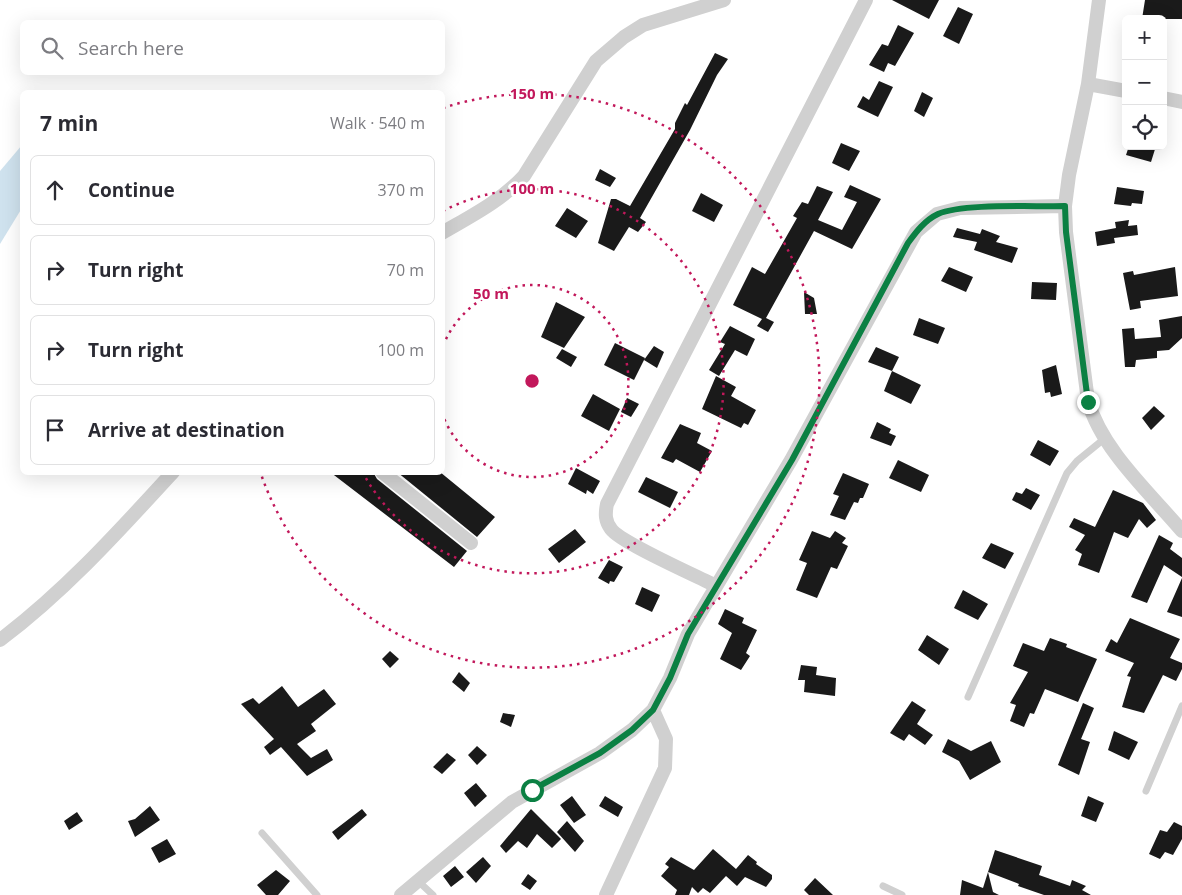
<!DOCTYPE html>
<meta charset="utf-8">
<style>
body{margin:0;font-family:"Open Sans",sans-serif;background:#f7f7f7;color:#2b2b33}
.controls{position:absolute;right:15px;top:15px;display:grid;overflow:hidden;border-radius:8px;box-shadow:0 5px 20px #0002}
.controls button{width:45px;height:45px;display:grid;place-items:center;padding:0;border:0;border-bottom:1px solid #e1e1e2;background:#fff;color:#2b2b33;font:25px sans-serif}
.stop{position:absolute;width:15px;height:15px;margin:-11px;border:4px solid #0b8043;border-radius:50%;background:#fff}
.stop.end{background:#0b8043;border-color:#fff;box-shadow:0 1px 5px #0008}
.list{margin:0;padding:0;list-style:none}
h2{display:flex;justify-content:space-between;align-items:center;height:65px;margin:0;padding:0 20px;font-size:21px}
h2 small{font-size:16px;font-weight:400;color:#7c7c81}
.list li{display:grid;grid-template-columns:32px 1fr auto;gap:15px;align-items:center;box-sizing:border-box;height:70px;margin:0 10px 10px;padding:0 10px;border:1px solid #e1e1e2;border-radius:8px}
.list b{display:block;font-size:19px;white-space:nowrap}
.list em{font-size:16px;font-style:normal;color:#7c7c81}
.icon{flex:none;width:28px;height:28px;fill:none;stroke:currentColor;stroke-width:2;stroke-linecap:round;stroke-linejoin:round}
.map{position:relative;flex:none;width:1182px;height:895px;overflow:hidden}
.search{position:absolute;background:#fff;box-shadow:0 5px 20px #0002;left:20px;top:20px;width:425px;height:55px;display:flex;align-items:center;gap:12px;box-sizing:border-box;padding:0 18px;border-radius:8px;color:#7c7c81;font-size:19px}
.panel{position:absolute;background:#fff;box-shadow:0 5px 20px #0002;left:20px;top:90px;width:425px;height:385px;border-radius:8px}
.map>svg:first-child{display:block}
.water{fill:#cfe2ee}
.building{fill:#1a1a1a}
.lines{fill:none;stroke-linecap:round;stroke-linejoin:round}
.lane{stroke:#d0d0d0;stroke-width:7}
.street{stroke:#d0d0d0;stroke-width:14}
.route{stroke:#0b8043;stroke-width:6}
.ring{fill:none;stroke:#c2185b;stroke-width:2.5;stroke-dasharray:2.5 5}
.centre{fill:#c2185b;stroke:#fff;stroke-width:2.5}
.ring-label{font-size:15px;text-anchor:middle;font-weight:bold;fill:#c2185b;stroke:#fff;stroke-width:5;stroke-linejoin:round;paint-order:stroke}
</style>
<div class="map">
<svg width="1182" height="895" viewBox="0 0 1182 895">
<rect width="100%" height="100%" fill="#fff"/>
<path class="water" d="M 22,145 L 22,208 L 0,244 L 0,171 Z"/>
<path class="building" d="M 892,0 L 939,0 L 929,19 Z
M 1145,0 L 1182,0 L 1182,19 L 1142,19 Z
M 958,7 L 973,14 L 959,44 L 943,36 Z
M 898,25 L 914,33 L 895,66 L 888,63 L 884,72 L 869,65 L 882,44 L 888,46 Z
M 715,53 L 728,59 L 717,75 L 690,130 L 640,218 L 646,222 L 638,232 L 629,227 L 614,251 L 598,243 L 611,199 L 616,199 L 630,206 L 675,129 L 675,123 L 685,103 L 687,105 Z
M 879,81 L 893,87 L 878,117 L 857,107 L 863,96 L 869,100 Z
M 922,92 L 933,98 L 924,117 L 914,111 Z
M 841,143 L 860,151 L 849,171 L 832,163 Z
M 1129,146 L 1156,146 L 1151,162 L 1126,155 Z
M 600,169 L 616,178 L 610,187 L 595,180 Z
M 850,185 L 881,199 L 852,249 L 814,231 L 766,318 L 774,322 L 768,332 L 757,326 L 762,319 L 733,305 L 752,267 L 765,274 L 797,218 L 793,216 L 802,202 L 808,204 L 817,186 L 833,192 L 818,220 L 842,230 L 857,202 L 844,197 Z
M 1117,187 L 1144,191 L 1142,204 L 1132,203 L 1131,206 L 1114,204 Z
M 701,193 L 723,205 L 714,222 L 692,211 Z
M 567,208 L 588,221 L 576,238 L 555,226 Z
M 1129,220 L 1128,226 L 1137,225 L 1138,235 L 1114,238 L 1115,243 L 1097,246 L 1095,232 L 1116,228 L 1115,222 Z
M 957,228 L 980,234 L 982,229 L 1000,236 L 996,242 L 1018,248 L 1012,263 L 974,250 L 977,242 L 953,237 Z
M 949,267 L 973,277 L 966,292 L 941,281 Z
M 1175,267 L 1178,296 L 1140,301 L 1141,308 L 1130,310 L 1123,273 L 1133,271 L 1134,275 Z
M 1032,282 L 1057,283 L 1056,300 L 1031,299 Z
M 804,292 L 814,298 L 817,314 L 805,314 Z
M 556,302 L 585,317 L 564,348 L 541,337 Z
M 1182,316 L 1182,338 L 1169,350 L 1157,351 L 1157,358 L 1136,360 L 1135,367 L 1125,367 L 1122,329 L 1134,328 L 1135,339 L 1161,337 L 1159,320 Z
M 919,318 L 945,328 L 938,344 L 913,335 Z
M 730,326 L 755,339 L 747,356 L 735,350 L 719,376 L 709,370 L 725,344 L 720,342 Z
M 615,343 L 645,358 L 634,380 L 604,365 Z
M 654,346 L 664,352 L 657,368 L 644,360 Z
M 876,347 L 899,357 L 892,371 L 868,362 Z
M 562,349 L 577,357 L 571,367 L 556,358 Z
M 1056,365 L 1062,394 L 1051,397 L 1050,392 L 1045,393 L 1042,370 Z
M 892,371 L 921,385 L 911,404 L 884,391 Z
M 716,376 L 736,387 L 731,396 L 756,410 L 748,425 L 744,423 L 741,428 L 702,409 Z
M 593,394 L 620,409 L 609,431 L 581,416 Z
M 627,398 L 639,404 L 631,417 L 621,412 Z
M 1154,406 L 1165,416 L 1151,430 L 1142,418 Z
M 877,422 L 891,429 L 889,433 L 896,436 L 891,446 L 870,438 Z
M 680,424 L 701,433 L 697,443 L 712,451 L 700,472 L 676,459 L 673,463 L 661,458 Z
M 1038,440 L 1059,451 L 1050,466 L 1030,455 Z
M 898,460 L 929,475 L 921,492 L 889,478 Z
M 576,468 L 600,481 L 593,494 L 587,490 L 586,494 L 568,484 Z
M 330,472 L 373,472 L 377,479 L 467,551 L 454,567 Z
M 397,472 L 440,472 L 495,517 L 477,537 Z
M 843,473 L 869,484 L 863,498 L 860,498 L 858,503 L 854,502 L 845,520 L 830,515 L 839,496 L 833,494 Z
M 646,477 L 678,492 L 670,508 L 638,492 Z
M 1026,488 L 1040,495 L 1031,510 L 1012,500 L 1016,492 L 1022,494 Z
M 1113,490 L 1143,503 L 1156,520 L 1147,528 L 1139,519 L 1128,538 L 1114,532 L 1099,573 L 1078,565 L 1082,554 L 1075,550 L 1085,535 L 1069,527 L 1074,518 L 1095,527 Z
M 575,529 L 586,542 L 559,563 L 548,549 Z
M 812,531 L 830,538 L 835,531 L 846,538 L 842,543 L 848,546 L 837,569 L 831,567 L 817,598 L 796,590 L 807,563 L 799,560 Z
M 1159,535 L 1173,543 L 1170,549 L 1182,558 L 1182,577 L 1164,565 L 1147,603 L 1131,597 Z
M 991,543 L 1014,553 L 1005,569 L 982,558 Z
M 609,560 L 623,567 L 614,582 L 610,581 L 609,584 L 598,578 Z
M 1182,578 L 1182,617 L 1167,612 Z
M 642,587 L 660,595 L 652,612 L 635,604 Z
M 963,590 L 988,604 L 978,620 L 954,608 Z
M 725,609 L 744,618 L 742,623 L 757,630 L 746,653 L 750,656 L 741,670 L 720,659 L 732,633 L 718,624 Z
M 1130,618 L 1180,639 L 1170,658 L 1182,663 L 1182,669 L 1176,681 L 1163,675 L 1144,713 L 1122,707 L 1131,677 L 1127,676 L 1134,663 L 1105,651 L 1111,639 L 1117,643 Z
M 927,635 L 949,649 L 939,665 L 918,650 Z
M 1050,638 L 1067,644 L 1066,647 L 1097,659 L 1078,702 L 1045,689 L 1034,714 L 1030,713 L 1024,727 L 1010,721 L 1016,705 L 1010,703 L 1028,672 L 1013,666 L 1023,643 L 1044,651 Z
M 390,651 L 399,659 L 390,668 L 382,659 Z
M 801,665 L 817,667 L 816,675 L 836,678 L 835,696 L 804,692 L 805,680 L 798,680 Z
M 459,672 L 470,683 L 464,692 L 452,682 Z
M 282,686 L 298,707 L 324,689 L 336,704 L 311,724 L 316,731 L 297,744 L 311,758 L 327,749 L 333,760 L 307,776 L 281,747 L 270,755 L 264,747 L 274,739 L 241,704 L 253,698 L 259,704 Z
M 912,701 L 926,710 L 917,724 L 933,735 L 925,745 L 909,734 L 904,741 L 890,733 Z
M 1083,703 L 1094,708 L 1081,739 L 1090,742 L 1079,775 L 1058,765 Z
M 503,713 L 515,715 L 511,727 L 500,722 Z
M 1114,731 L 1138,742 L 1129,760 L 1108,750 Z
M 948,739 L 971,751 L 991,741 L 1001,762 L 970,780 L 959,761 L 942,752 Z
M 477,746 L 487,755 L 477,765 L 468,755 Z
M 447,753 L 456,760 L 442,774 L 433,767 Z
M 476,783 L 487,796 L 475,807 L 464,793 Z
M 572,796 L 586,815 L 574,823 L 560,805 Z
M 605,796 L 623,807 L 618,817 L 599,806 Z
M 1088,796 L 1104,803 L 1096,822 L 1081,816 Z
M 150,806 L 160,820 L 135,837 L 128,821 L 135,819 Z
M 362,809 L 367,815 L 338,840 L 332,832 Z
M 531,809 L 561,839 L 552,848 L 537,834 L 527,848 L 518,841 L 506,853 L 500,846 Z
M 77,812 L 83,821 L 69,830 L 64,821 Z
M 567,821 L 584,841 L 575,852 L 557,832 Z
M 1174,822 L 1182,826 L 1182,839 L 1173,855 L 1165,852 L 1160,859 L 1149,854 L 1160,830 L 1167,832 Z
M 167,839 L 176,854 L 159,863 L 151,848 Z
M 713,849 L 736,869 L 748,855 L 757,862 L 756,864 L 772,875 L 772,879 L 766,887 L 745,877 L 737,886 L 726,876 L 710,893 L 703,888 L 698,893 L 692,887 L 689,895 L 675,895 L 677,890 L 661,876 L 669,867 L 665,864 L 671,857 L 694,870 Z
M 995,850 L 1042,866 L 1039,875 L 1070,886 L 1072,880 L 1086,886 L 1082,890 L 1091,895 L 1044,895 L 1018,886 L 1019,884 L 988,872 Z
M 483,857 L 491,866 L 476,883 L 466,872 Z
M 455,866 L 464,877 L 451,887 L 443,876 Z
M 276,870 L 290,881 L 278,895 L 266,895 L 257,885 Z
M 988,872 L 993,892 L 999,895 L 960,895 L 962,880 L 983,888 Z
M 528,874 L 537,881 L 530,890 L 521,884 Z
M 815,878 L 833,895 L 809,895 L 804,890 Z"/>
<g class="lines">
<path class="lane" d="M 968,697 L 1067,473 L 1077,461 L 1104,439
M 1146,791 L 1182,706
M 262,833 L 317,895
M 418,881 L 433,895
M 883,886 L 902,895"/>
<path class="street" d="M 1099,0 L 1088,84 L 1069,175 L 1065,206 L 1066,232 L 1088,401 C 1102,450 1149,492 1182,531
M 1088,84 L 1126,91
M 1163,98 L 1182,102
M 442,233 C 471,216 501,201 524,176 L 596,61 L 624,37 L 643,25 L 724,0
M 382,472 L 471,543
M 716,586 C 697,576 621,543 611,529 C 605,521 605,514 607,504 L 866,0
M 0,640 C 65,591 118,532 173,472
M 401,895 L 512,802 L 600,753 L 632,730 L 653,710 L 670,678 L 688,634 L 791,460 L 916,232 L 937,214 L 960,208 L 1065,206
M 606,895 L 665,768 L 666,739 L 653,710"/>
</g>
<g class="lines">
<path class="route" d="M 532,790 L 600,753 L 632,730 L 653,710 L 670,678 L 688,634 L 792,460 L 908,243 C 916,232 925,220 938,214 C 963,203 1034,207 1065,206 L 1066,232 L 1088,402"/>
</g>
<g class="ring">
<path d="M443 346A96 96 0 1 1 443 416"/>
<path d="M443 211A192 192 0 1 1 363 473"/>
<path d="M443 108A287 287 0 1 1 261 474"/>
</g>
<circle cx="532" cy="381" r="8" class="centre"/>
<g class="ring-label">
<text x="532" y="99">150 m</text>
<text x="532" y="194">100 m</text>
<text x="491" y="299">50 m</text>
</g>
</svg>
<div class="controls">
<button>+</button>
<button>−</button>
<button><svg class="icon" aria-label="locate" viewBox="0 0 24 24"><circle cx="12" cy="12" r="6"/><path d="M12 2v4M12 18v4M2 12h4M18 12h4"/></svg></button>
</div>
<div class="stop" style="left:532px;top:790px"></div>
<div class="stop end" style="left:1088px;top:402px"></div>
<div class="search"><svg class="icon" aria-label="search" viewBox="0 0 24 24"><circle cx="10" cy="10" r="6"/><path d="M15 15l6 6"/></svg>Search here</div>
<section class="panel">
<h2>7 min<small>Walk · 540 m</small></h2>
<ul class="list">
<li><svg class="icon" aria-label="ahead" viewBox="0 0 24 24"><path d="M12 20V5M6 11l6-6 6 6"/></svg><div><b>Continue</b></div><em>370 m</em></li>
<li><svg class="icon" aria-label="right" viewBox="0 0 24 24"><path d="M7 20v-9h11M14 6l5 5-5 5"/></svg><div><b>Turn right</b></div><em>70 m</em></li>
<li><svg class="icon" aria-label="right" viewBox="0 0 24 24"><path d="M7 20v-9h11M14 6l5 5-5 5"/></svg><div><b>Turn right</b></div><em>100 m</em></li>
<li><svg class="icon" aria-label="arrive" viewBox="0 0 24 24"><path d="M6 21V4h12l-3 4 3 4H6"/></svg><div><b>Arrive at destination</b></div></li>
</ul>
</section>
</div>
